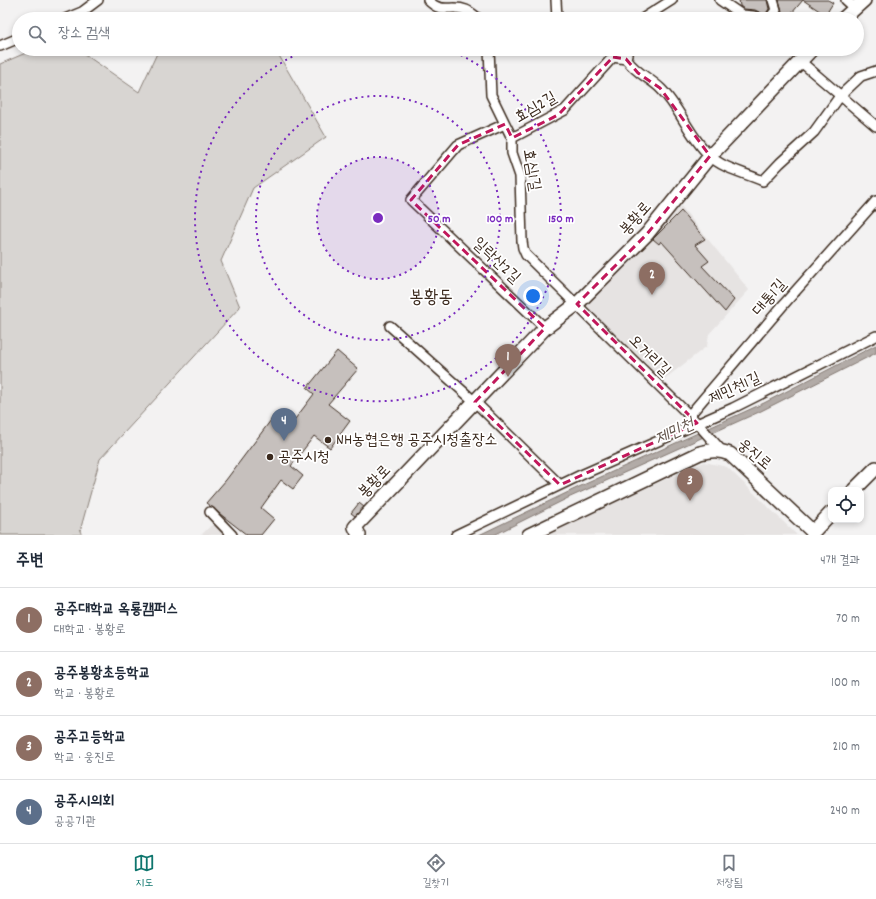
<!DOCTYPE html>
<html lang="ko">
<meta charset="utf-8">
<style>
body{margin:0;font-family:Dekko,"Poor Story",sans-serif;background:#f2f2f3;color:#1f2937}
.controls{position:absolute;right:12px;bottom:12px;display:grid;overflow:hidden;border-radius:8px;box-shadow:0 2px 6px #0003}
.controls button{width:36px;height:36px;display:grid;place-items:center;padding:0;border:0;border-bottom:1px solid #e0e1e3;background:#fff;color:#1f2937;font:20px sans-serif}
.you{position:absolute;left:533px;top:296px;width:14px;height:14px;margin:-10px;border:3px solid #fff;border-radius:50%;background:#1a73e8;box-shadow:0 0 0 6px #1a73e833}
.badge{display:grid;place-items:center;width:26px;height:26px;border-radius:50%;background:#0f766e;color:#fff;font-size:13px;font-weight:700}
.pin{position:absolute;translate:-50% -33px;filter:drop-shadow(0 1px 2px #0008)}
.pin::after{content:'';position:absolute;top:21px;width:14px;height:12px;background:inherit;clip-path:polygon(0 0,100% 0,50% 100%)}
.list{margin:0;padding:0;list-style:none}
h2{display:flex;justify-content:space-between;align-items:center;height:52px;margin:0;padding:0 16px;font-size:17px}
h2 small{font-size:13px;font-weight:400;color:#747a83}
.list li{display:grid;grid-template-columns:26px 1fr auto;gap:12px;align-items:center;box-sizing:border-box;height:64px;padding:0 16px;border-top:1px solid #e0e1e3}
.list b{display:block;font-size:15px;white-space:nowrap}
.list p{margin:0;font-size:13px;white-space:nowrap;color:#747a83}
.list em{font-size:13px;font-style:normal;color:#747a83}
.icon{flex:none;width:22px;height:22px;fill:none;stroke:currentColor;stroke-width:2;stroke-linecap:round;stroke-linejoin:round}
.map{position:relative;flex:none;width:876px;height:535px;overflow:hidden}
.search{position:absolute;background:#fff;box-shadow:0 2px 6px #0003;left:12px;right:12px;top:12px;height:44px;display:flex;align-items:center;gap:10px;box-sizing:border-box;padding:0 14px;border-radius:22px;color:#747a83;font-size:15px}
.sheet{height:308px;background:#fff}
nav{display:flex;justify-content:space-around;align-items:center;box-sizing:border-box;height:56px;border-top:1px solid #e0e1e3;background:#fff;font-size:11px;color:#747a83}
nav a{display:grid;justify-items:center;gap:2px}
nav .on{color:#0f766e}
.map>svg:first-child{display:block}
.built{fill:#e6e3e2}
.green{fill:#d8d5d2;stroke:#8a8078}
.water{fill:#b2aba7;stroke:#827770}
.building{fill:#c6c0bd;stroke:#3b2a1e}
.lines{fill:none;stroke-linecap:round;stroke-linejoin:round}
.minor-casing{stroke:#3b2a1e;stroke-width:12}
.secondary-casing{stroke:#3b2a1e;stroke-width:16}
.minor{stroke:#fff;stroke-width:9}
.secondary{stroke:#fff;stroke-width:13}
.marked{fill:none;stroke:#c2185b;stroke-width:3;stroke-dasharray:8 5;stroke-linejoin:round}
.ring{fill:none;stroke:#7b2cbf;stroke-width:2;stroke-dasharray:2 4}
.poi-dot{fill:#3b2a1e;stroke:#fff;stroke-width:1.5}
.labels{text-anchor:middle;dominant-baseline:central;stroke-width:3.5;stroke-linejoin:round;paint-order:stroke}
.street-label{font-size:16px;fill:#3b2a1e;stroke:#fff}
.poi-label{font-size:16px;fill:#3b2a1e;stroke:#fff;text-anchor:start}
.water-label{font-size:17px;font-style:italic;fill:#65574e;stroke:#fff}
.quarter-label{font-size:18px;fill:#3b2a1e;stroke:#fff}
.centre{fill:#7b2cbf;stroke:#fff;stroke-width:2}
.ring-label{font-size:12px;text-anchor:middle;font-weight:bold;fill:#7b2cbf;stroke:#fff;stroke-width:3.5;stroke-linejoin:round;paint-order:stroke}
</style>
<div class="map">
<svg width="876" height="535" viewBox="0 0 876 535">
<rect width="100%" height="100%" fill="#f3f2f2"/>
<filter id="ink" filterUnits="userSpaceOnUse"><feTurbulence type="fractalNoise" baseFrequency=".025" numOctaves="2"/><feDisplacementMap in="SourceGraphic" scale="8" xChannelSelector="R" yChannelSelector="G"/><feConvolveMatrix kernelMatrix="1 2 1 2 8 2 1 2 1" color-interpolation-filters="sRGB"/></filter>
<g filter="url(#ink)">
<path class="built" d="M 681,206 L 749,290 L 709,334 L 707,346 L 662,381 L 585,305 Z
M 704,462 L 727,467 L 797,535 L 542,535 Z
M 217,520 L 230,535 L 201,535 Z"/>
<path class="green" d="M 35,49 L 77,49 L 139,92 L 159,49 L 270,49 L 277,52 L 326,137 L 253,188 L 221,261 L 240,307 L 100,459 L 80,531 L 82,535 L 0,535 L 0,64 Z"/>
<path class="water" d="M 876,345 L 876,353 L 759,412 L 568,498 L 494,535 L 479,535 L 581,486 L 764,403 Z"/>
<path class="building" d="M 739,0 L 767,0 L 769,9 L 765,15 L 755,10 L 744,9 L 740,6 Z
M 779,0 L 803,0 L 792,13 L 797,19 L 777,19 L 782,11 Z
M 803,0 L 828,0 L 833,3 L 828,11 L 835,19 L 821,19 L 818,16 L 821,12 Z
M 681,211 L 705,239 L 695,245 L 709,261 L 702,266 L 734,300 L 725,312 L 661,241 L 659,244 L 653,239 Z
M 337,351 L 358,369 L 328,404 L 350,421 L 330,448 L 314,436 L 291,466 L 303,476 L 293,489 L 281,480 L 261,508 L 274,519 L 261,535 L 247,535 L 206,503 L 226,480 L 274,416 L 289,427 L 314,394 L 307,388 Z
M 359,503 L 364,507 L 355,516 L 351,513 Z"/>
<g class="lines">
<defs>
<path id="minor" d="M 428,0 C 442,15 451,4 466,10 C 471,12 475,16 479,19
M 556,0 L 557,19
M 720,0 L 742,15 L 753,16 L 761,19
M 846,0 L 855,8
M 65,19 L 82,12 L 98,0
M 642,19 L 672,0
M 769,19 L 776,10 L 773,0
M 0,46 L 19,38
M 489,49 L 491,95 L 512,138 L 512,153 L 520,176 L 522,241 L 523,248 L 526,255 L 697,423 L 721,450
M 628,49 L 626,59 C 638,75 649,77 661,89 C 680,108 689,136 709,155 C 723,169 746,173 763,181 L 780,163 L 814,132 L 840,96 L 861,76 L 876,71
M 800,61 L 876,126
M 505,124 L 458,145 L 411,200 L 545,328
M 512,138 L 565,110 L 613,57 L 626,59
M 390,326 L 475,402 L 560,485
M 688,417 L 784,304 L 876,201
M 210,512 L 232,535
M 456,535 L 581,475 L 733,408 L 876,336"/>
<path id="secondary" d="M 843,19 L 864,0
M 854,490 L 876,468
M 359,535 L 355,527 L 545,328 L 577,304 L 647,234 L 710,156 L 812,49
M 529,535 L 700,453 C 712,450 719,450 730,454 L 813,532 L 831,513"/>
</defs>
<use href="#minor" class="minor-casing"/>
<use href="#secondary" class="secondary-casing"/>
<use href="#minor" class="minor"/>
<use href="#secondary" class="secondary"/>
</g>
</g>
<path class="marked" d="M 613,57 L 626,59 L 638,73 L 660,88 L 710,156 L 647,234 L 577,304 L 697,423 L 560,485 L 475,402 L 545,328 L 411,200 L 458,145 L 505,124 L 512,138 L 558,115 Z"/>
<circle cx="378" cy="218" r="61" fill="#7b2cbf" fill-opacity=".12"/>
<g class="ring">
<circle cx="378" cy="218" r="61"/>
<circle cx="378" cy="218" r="122"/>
<path d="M450 50A183 183 0 1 1 306 50"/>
</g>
<g class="poi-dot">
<circle cx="328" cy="440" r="4"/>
<circle cx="270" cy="457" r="4"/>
</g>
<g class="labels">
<g class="street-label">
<text transform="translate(536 108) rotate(-30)">효심2길</text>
<text transform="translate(531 170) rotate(80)">효심1길</text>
<text transform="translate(636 219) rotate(-48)">봉황로</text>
<text transform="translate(496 261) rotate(43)">일락산2길</text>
<text transform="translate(770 298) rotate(-49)">대통1길</text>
<text transform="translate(649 356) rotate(45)">오거리길</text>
<text transform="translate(735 389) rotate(-25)">제민천1길</text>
<text transform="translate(754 455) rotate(40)">웅진로</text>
<text transform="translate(375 482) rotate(-46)">봉황로</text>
</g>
<g class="poi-label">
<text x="336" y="440">NH농협은행 공주시청출장소</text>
<text x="278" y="457">공주시청</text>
</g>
<g class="water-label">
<text transform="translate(675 433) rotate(-25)">제민천</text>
</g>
<g class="quarter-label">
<text x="431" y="298">봉황동</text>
</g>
</g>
<circle cx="378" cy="218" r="6" class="centre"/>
<g class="ring-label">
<text x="439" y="222">50 m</text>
<text x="500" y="222">100 m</text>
<text x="561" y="222">150 m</text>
</g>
</svg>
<div class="controls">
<button><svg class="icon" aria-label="locate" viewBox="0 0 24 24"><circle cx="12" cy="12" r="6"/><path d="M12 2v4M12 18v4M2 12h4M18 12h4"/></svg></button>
</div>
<div class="you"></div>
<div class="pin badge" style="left:508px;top:377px;background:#8d6e63">1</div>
<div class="pin badge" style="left:652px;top:295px;background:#8d6e63">2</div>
<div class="pin badge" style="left:690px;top:501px;background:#8d6e63">3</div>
<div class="pin badge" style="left:284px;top:441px;background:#5c6f8a">4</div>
<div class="search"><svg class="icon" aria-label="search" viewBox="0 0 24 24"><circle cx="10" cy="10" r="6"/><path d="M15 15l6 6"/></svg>장소 검색</div>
</div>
<section class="sheet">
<h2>주변<small>4개 결과</small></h2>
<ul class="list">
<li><span class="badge" style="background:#8d6e63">1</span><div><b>공주대학교 옥룡캠퍼스</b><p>대학교 · 봉황로</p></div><em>70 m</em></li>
<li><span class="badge" style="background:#8d6e63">2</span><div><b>공주봉황초등학교</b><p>학교 · 봉황로</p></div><em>100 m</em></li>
<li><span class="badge" style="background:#8d6e63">3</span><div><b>공주고등학교</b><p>학교 · 웅진로</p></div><em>210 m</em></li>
<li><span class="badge" style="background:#5c6f8a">4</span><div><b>공주시의회</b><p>공공기관</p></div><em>240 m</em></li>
</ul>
</section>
<nav>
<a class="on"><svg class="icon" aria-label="map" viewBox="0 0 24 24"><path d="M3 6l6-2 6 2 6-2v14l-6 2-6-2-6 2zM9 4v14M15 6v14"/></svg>지도</a>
<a><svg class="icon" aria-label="directions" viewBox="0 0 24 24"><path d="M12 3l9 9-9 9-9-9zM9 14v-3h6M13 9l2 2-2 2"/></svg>길찾기</a>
<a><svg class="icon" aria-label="saved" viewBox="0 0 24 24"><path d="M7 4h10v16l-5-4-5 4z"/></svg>저장됨</a>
</nav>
